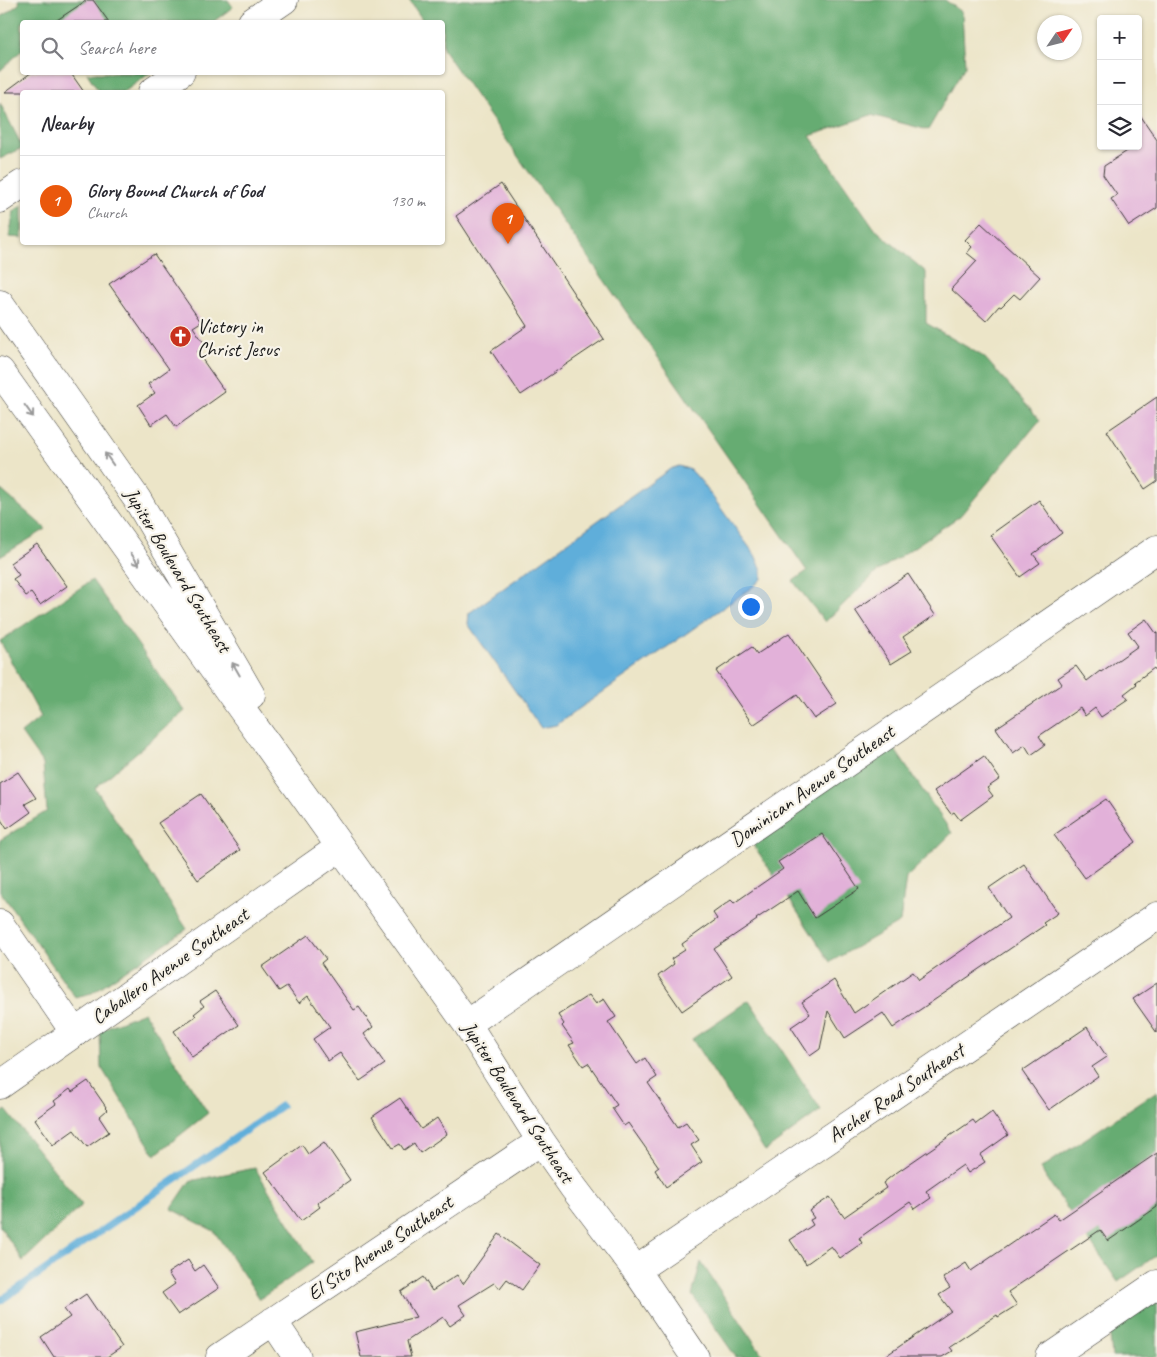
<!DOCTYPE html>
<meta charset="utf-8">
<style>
body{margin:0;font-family:Caveat,sans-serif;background:#f2f2f3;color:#2b2b33}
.controls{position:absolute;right:15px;top:15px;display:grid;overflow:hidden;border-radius:5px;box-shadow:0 1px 4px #0004}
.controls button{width:45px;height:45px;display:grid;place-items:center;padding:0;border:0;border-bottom:1px solid #e1e1e2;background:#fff;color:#2b2b33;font:25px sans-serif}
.compass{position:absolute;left:1037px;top:15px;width:45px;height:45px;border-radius:50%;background:#fff;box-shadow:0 1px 4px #0004;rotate:55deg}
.you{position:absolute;left:750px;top:606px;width:18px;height:18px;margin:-12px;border:4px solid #fff;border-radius:50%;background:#1a73e8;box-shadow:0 0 0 8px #1a73e833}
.badge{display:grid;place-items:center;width:32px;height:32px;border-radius:50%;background:#ea580c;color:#fff;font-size:16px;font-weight:700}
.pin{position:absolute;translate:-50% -41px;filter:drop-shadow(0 1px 2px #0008)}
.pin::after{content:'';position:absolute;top:26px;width:18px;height:15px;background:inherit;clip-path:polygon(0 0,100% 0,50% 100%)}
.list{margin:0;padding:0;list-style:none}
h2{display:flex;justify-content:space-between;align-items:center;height:65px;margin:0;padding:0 20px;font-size:21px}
h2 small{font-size:16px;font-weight:400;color:#7c7c81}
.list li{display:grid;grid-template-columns:32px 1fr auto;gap:15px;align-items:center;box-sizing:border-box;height:90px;padding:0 20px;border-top:1px solid #e1e1e2}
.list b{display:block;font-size:19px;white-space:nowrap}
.list p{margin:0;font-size:16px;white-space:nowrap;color:#7c7c81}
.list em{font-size:16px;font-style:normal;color:#7c7c81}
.icon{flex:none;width:28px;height:28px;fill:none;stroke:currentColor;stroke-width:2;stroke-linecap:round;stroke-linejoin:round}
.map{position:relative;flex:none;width:1157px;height:1357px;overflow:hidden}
.search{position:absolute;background:#fff;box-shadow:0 1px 4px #0004;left:20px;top:20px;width:425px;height:55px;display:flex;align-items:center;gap:12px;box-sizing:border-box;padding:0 18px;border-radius:5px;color:#7c7c81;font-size:19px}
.panel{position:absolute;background:#fff;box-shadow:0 1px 4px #0004;left:20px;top:90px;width:425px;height:155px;border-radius:5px}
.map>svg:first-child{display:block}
.forest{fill:#66ac72;stroke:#416447}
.water{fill:#5faeda;stroke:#3e657b}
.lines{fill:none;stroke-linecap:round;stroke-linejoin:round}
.stream{stroke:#5faeda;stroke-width:7}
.building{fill:#e2b1d9}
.minor-casing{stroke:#3b3a36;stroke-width:29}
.minor{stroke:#fff;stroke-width:28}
.oneway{stroke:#999}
.labels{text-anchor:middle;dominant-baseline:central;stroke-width:4.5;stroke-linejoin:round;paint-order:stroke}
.poi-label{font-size:20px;fill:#1c1c1c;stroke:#f7f3e8;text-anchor:start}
.street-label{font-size:20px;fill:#1c1c1c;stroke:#f7f3e8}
</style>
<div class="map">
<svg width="1157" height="1357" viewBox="0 0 1157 1357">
<rect width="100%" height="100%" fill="#f7f3e8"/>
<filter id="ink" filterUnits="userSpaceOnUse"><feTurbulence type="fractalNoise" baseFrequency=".02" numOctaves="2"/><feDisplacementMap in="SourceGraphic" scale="10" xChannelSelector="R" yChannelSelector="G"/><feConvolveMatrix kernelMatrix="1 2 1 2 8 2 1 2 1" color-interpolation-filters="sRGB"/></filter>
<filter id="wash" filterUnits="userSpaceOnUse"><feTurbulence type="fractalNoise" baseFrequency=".0096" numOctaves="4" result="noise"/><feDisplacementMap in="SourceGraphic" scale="20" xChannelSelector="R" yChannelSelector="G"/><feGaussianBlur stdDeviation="1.12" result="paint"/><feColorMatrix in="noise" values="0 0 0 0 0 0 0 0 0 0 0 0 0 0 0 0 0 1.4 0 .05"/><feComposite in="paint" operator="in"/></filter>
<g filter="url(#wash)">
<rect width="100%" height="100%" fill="#ece5c8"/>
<path class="forest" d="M 18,0 L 228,0 L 233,7 L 213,22 L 22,22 L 22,50 L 0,71 L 0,18 L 20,3 Z
M 409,0 L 945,0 L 962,12 L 965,66 L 928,130 L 871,115 L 810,136 L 875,229 L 926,272 L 926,323 L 984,357 L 1040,420 L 960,516 L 877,572 L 825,622 L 793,581 L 807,571 L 443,49 L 442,22 L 424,22 Z
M 87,73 L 150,73 L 124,92 L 99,92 Z
M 0,103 L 22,146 L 22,148 L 0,159 Z
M 22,205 L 22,238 L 9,237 L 14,211 Z
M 0,489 L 46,529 L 0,557 Z
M 92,580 L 185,711 L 95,788 L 187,929 L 92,993 L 75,997 L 0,891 L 0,840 L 47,811 L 43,764 L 21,733 L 41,717 L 0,641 Z
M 891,744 L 952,833 L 906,878 L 900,922 L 830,962 L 749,838 Z
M 749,1000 L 821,1110 L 765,1151 L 692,1039 Z
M 144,1012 L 208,1113 L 155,1155 L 101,1067 L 100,1030 Z
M 1157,1091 L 1157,1255 L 1118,1282 L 1040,1169 Z
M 6,1110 L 82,1205 L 23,1261 L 0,1226 L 0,1114 Z
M 255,1168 L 313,1262 L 260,1299 L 214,1231 L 171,1209 L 190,1181 Z
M 701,1262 L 764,1357 L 736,1357 L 692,1295 Z
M 1157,1295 L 1157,1357 L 1112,1357 L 1109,1326 Z"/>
<path class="water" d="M 679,466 L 691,470 L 701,481 L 755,555 L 762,570 L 762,579 L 754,586 L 556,725 L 541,728 L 468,624 L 469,613 L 670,469 Z"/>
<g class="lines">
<path class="stream" d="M 0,1301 L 281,1106"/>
</g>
<g id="blocks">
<path class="building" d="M 87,0 L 93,0 L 109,22 L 54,22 Z
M 32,72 L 70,72 L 84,92 L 5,92 Z
M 1138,112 L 1157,140 L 1157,208 L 1129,226 L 1111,199 L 1117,195 L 1103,175 L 1104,166 L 1135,146 L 1138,146 Z
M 501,184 L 604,339 L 521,395 L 491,351 L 527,326 L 456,216 Z
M 981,223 L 1040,277 L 1020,299 L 1014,294 L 1001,307 L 999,306 L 986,321 L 951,289 L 977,261 L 967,253 L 972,247 L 965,240 Z
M 154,254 L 201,322 L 193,327 L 206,346 L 197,352 L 225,392 L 176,427 L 167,414 L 151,425 L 138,405 L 155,393 L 148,384 L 169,369 L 109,284 Z
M 1157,397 L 1157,481 L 1145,489 L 1107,431 Z
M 1039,500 L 1062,533 L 1033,554 L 1040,563 L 1020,577 L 990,535 Z
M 37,544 L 67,586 L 40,605 L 31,593 L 26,596 L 13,579 L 19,575 L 10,563 Z
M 908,574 L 935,615 L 903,637 L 912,651 L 891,664 L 855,610 Z
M 1146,619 L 1156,633 L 1157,632 L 1157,673 L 1154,668 L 1135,682 L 1137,684 L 1124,694 L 1128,699 L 1101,717 L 1095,708 L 1085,716 L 1080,708 L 1039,736 L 1045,745 L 1031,755 L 1025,745 L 1013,753 L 996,728 L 1062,684 L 1058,678 L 1076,666 L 1087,681 L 1100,671 L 1101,672 L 1138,646 L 1128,632 Z
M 789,633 L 837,704 L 814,719 L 797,695 L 753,725 L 716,671 L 752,647 L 757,654 Z
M 984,756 L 1000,779 L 987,788 L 993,796 L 960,820 L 954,812 L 951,814 L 934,791 Z
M 18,772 L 36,798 L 25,804 L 31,812 L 7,829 L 0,818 L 0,784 Z
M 201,794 L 240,850 L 198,880 L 158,823 Z
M 1106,799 L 1136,842 L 1085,878 L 1054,835 Z
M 822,834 L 859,889 L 815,918 L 798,891 L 756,919 L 757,920 L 714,949 L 732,976 L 682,1011 L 658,976 L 674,964 L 671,959 L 685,950 L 682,944 L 717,919 L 713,913 L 731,900 L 734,903 L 783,869 L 778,862 Z
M 1024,864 L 1058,913 L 1043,923 L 1045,925 L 893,1028 L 883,1013 L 845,1038 L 828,1011 L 820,1049 L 810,1056 L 791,1027 L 810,1014 L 802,1002 L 834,980 L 854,1013 L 913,972 L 919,980 L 1009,918 L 989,888 Z
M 308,935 L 326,959 L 321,963 L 354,1010 L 359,1007 L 373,1027 L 364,1034 L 385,1064 L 360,1081 L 340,1053 L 328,1061 L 313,1039 L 330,1027 L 308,996 L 299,1003 L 287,986 L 279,991 L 262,967 Z
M 1157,983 L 1157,1033 L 1133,999 Z
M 215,991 L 239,1025 L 192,1057 L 174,1031 L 196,1016 L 194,1014 L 204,1006 L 200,1001 Z
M 589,995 L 596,1004 L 604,999 L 616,1017 L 608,1022 L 637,1064 L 645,1058 L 657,1077 L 648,1083 L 678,1127 L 686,1122 L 699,1140 L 691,1145 L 702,1162 L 666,1187 L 655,1170 L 659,1167 L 628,1123 L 624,1126 L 612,1108 L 617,1105 L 588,1063 L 583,1066 L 569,1045 L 574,1043 L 562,1026 L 564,1024 L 558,1015 Z
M 1087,1027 L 1107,1057 L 1092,1067 L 1098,1076 L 1049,1110 L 1022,1071 Z
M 88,1081 L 106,1107 L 105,1108 L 107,1110 L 99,1117 L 109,1132 L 87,1147 L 74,1130 L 53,1145 L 35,1119 L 56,1104 L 54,1101 L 70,1089 L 72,1092 Z
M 400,1098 L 421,1129 L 437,1118 L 447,1134 L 420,1153 L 414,1143 L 404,1150 L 400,1144 L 393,1148 L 372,1117 Z
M 992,1112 L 1008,1135 L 980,1155 L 985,1162 L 968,1173 L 963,1165 L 926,1191 L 931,1198 L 915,1209 L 910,1202 L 859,1238 L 862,1243 L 840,1258 L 831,1246 L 806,1264 L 790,1240 L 813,1225 L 810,1220 L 814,1218 L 809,1211 L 830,1197 L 844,1217 L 886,1188 L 883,1183 L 893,1175 L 973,1120 L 976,1124 Z
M 324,1142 L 350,1180 L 317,1203 L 320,1207 L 301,1221 L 265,1172 L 302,1145 L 308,1154 Z
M 1157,1153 L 1157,1207 L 1108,1241 L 1100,1230 L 1008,1292 L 1017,1305 L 998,1317 L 997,1315 L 949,1347 L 952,1351 L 942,1357 L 884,1357 L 951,1311 L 939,1295 L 950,1288 L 943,1278 L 966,1263 L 971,1271 L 1054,1214 L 1059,1220 Z
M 499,1234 L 540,1265 L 522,1290 L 507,1279 L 500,1288 L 494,1283 L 459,1305 L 466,1315 L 450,1326 L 443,1317 L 407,1341 L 411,1357 L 361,1357 L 355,1332 L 416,1317 L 401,1292 L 423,1277 L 432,1291 L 457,1275 L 463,1284 Z
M 188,1260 L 195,1271 L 203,1265 L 219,1288 L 178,1315 L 162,1293 L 175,1284 L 168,1273 Z
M 86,1294 L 122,1347 L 107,1357 L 54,1357 L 41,1337 L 70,1317 L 64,1309 Z"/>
</g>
</g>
<g filter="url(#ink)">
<use href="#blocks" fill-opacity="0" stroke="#3b3a36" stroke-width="1"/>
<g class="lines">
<defs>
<path id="minor" d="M 252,22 L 284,0
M 152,92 L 181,72
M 0,199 L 22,184
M 0,304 L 137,499 L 251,695
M 0,371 L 467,1024 L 541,1141 L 573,1187 L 636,1270 L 695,1357
M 0,924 L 75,1033
M 467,1024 L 1157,549
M 0,1085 L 340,847
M 636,1270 L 1157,916
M 273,1321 L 297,1357
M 220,1357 L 541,1141
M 1050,1357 L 1157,1284"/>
</defs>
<use href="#minor" class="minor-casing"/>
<use href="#minor" class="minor"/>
</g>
<defs><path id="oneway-shaft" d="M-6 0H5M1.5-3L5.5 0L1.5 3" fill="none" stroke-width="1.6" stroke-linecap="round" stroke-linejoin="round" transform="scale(1.25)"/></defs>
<g class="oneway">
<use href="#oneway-shaft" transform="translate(29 411) rotate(54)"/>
<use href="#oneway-shaft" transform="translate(109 459) rotate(-125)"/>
<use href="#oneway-shaft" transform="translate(135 559) rotate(55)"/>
<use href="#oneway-shaft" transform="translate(236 669) rotate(-120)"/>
</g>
</g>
<defs>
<symbol id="church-disc" viewBox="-11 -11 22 22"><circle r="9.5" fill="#c8321e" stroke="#f7f3e8"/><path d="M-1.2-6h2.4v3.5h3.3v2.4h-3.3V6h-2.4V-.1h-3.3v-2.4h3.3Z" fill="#fff"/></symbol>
</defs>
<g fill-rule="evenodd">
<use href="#church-disc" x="168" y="324" width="25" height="25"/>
</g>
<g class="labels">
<g class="poi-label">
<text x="197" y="326">Victory in<tspan x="197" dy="23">Christ Jesus</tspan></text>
</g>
<g class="street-label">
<text transform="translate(178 570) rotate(59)">Jupiter Boulevard Southeast</text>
<text transform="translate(812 786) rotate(-35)">Dominican Avenue Southeast</text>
<text transform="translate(170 966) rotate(-35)">Caballero Avenue Southeast</text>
<text transform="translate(896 1093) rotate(-34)">Archer Road Southeast</text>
<text transform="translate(518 1102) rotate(57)">Jupiter Boulevard Southeast</text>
<text transform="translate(380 1248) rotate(-34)">El Sito Avenue Southeast</text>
</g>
</g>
</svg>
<div class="controls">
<button>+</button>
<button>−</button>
<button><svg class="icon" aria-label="layers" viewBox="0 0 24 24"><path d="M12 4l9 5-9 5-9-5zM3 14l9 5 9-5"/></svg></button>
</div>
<svg class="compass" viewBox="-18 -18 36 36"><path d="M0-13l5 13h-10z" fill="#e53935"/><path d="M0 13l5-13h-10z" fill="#7c7c81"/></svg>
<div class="you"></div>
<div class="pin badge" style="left:508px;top:244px">1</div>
<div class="search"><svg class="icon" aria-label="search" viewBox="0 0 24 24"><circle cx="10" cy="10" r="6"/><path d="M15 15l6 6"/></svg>Search here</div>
<section class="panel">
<h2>Nearby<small></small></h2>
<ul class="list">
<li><span class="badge">1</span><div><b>Glory Bound Church of God</b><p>Church</p></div><em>130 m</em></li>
</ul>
</section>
</div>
